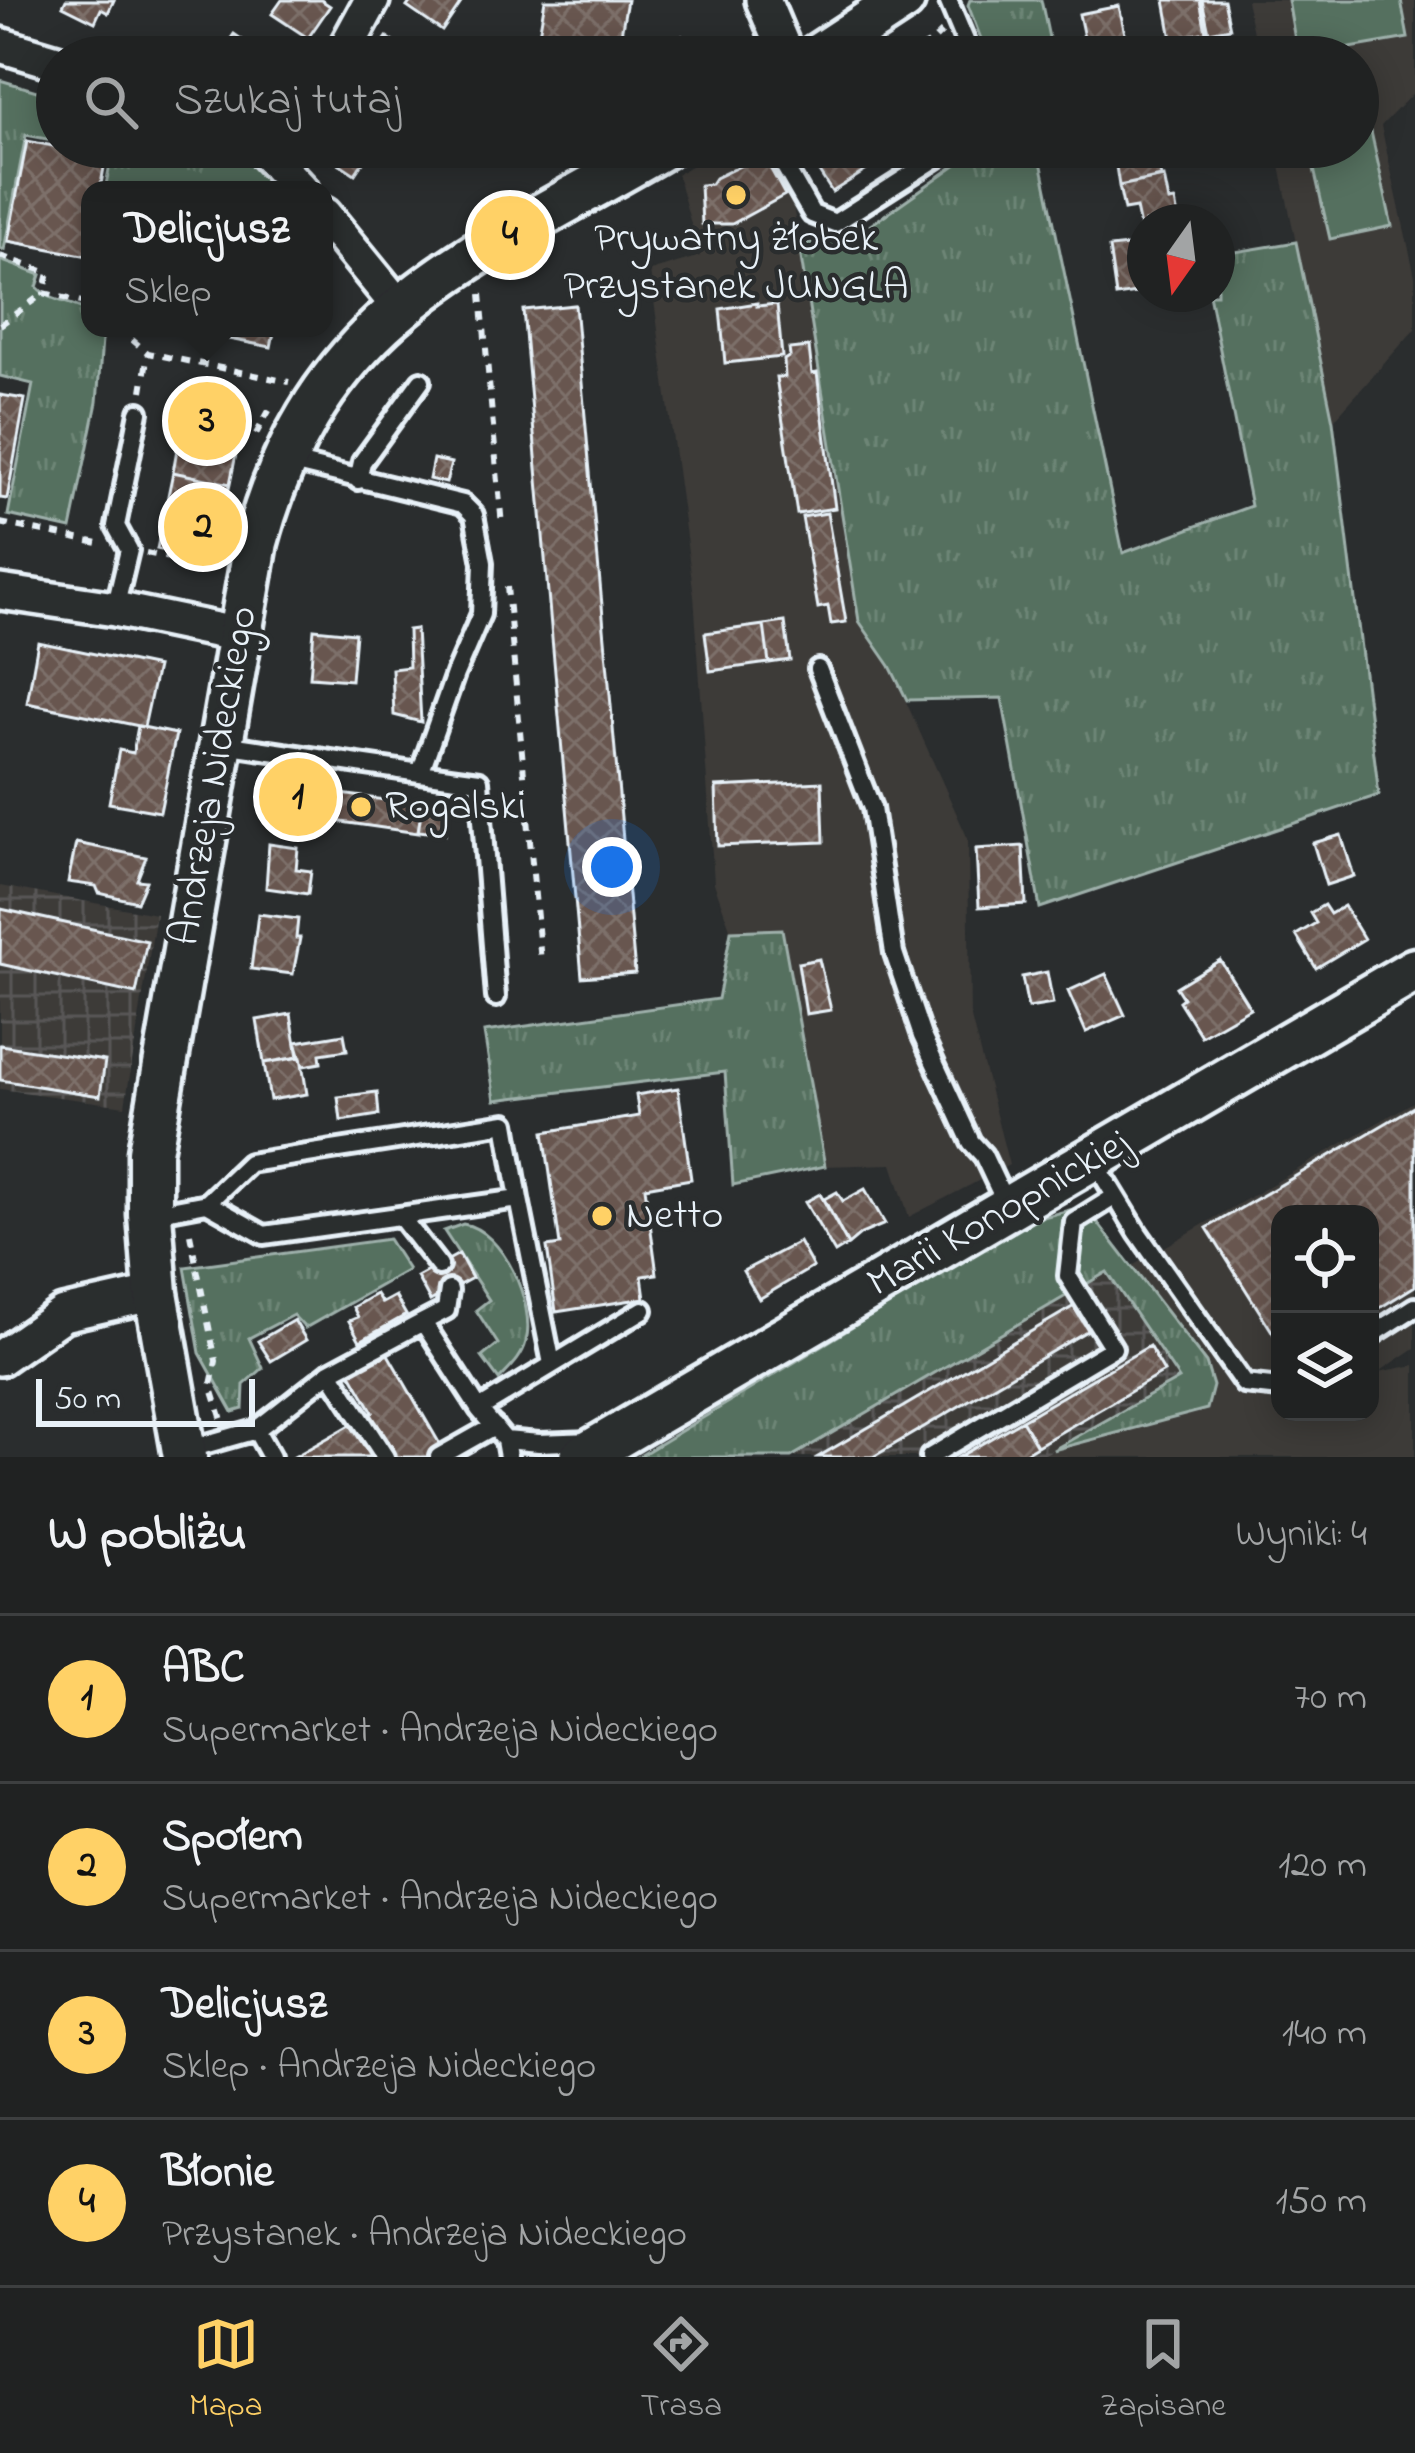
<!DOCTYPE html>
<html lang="pl">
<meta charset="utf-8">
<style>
body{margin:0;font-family:"Indie Flower",sans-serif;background:#282a2a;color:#f1f3f6}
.controls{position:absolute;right:36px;bottom:36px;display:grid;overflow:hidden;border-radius:24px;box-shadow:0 6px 30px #0003}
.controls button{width:108px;height:108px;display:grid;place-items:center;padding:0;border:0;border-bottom:3px solid #3d3f40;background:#202222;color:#f1f3f6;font:60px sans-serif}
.compass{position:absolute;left:1127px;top:204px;width:108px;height:108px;border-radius:50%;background:#202222;box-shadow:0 6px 30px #0003;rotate:194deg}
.scale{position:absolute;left:36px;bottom:30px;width:219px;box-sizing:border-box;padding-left:12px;border:6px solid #e8f1f8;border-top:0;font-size:33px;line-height:42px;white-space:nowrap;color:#e8f1f8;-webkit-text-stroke:9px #2a2d2e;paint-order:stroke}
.you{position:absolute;left:612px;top:867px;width:42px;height:42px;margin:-30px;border:9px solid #fff;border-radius:50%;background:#1a73e8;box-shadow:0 0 0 18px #1a73e833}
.badge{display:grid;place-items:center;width:78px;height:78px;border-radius:50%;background:#ffd166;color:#111;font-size:39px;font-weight:700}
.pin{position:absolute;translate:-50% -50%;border:6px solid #fff;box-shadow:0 3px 12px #0006}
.popup{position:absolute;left:81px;top:181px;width:252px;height:156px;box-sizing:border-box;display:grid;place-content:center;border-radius:24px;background:#202222;filter:drop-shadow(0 3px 9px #0005);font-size:39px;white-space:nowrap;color:#a2a4a5}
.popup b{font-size:45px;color:#f1f3f6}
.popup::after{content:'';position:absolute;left:50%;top:100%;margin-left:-24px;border:24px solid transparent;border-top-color:#202222}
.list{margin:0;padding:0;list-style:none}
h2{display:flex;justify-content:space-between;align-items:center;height:156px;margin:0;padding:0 48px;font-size:51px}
h2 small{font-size:39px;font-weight:400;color:#a2a4a5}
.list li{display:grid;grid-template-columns:78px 1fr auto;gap:36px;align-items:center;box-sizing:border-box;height:168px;padding:0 48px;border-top:3px solid #3d3f40}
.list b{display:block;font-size:45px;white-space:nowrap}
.list p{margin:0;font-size:39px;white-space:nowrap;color:#a2a4a5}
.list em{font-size:39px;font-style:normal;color:#a2a4a5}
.icon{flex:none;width:66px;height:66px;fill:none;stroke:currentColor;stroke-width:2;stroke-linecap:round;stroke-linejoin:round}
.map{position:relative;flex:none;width:1415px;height:1457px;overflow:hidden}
.search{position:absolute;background:#202222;box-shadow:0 6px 30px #0003;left:36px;right:36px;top:36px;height:132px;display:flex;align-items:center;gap:30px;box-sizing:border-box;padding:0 42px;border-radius:66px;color:#a2a4a5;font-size:45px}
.sheet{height:828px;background:#202222}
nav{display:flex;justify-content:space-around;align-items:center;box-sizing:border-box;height:168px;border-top:3px solid #3d3f40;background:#202222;font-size:33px;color:#a2a4a5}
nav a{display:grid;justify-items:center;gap:6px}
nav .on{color:#ffd166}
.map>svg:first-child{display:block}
.built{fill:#3c3a38;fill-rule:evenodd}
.industrial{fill:url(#industrial-grid)}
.grass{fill:url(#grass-tufts);stroke:#9eb0ab;stroke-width:3}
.green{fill:#55705e;stroke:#9eb0ab;stroke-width:3}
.building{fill:url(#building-cross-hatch);stroke:#e8f1f8;stroke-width:3}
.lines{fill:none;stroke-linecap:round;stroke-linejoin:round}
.service-casing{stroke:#e8f1f8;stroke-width:26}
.minor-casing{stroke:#e8f1f8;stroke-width:42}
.tertiary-casing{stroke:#e8f1f8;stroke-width:51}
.path{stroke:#e8f1f8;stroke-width:6;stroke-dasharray:9 9;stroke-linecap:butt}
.service{stroke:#2a2d2e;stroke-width:16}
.minor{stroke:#2a2d2e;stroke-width:33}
.tertiary{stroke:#2a2d2e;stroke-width:42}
.poi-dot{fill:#ffd166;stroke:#2a2d2e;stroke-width:4.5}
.labels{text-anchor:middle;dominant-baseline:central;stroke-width:9;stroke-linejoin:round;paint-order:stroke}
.poi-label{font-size:42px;fill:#e8f1f8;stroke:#2a2d2e;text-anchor:start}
.street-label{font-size:42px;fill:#e8f1f8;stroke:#2a2d2e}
</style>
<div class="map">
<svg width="1415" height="1457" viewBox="0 0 1415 1457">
<defs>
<pattern id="industrial-grid" width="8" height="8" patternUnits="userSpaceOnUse" patternTransform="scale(3)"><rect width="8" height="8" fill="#3c3a38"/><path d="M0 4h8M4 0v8" fill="none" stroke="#585756"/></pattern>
<pattern id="grass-tufts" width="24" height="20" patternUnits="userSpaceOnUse" patternTransform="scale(3)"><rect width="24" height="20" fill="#55705e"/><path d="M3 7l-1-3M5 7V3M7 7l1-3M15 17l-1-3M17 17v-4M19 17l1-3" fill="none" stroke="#6d8576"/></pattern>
<pattern id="building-cross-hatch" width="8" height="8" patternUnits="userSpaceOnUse" patternTransform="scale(3)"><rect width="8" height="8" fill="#675750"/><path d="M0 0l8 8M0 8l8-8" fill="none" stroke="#7d706a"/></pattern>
</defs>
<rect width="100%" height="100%" fill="#2a2d2e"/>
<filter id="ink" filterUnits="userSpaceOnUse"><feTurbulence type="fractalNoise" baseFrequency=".00833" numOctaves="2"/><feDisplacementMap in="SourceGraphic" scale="24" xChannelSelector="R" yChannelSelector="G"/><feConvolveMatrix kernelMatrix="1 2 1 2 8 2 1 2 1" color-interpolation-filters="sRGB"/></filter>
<g filter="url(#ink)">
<path class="built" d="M 1246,0 L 1415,0 L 1415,91 L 1381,126 L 1415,276 L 1415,329 L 1333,421 L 1276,147 L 1358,147 L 1358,57 L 1258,57 Z
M 723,147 L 766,147 L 793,205 L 859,621 L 890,666 L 968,839 L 970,1014 L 1009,1165 L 909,1217 L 892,1164 L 825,1166 L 783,930 L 731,931 L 714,883 L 694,596 L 650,271 L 700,256 L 677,174 Z
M 1415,1101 L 1415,1348 L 1379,1372 L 1415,1365 L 1415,1457 L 1040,1457 L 1053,1450 L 1207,1409 L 1206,1363 L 1132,1266 ZM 1280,1214 L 1370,1214 L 1370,1412 L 1280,1412 Z"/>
<path class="industrial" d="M 0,886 L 156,914 L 125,1106 L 0,1089 Z
M 1108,1271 L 1179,1379 L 1040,1457 L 791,1457 Z"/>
<path class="grass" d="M 970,0 L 1041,0 L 1053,57 L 988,57 L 968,5 Z
M 0,80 L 57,97 L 57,141 L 26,135 L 4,250 L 0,248 Z
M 82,147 L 230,147 L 254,165 L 275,190 L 105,190 L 112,154 Z
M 981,147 L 1038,147 L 1123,553 L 1251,506 L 1209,294 L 1217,294 L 1217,255 L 1296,242 L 1333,421 L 1379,795 L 1040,908 L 1002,698 L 907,700 L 890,666 L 859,621 L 799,245 L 855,236 Z
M 0,260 L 41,275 L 37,287 C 52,304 73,300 90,314 L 90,328 L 103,328 L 97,402 L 71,529 L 8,515 L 33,384 L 0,376 Z
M 782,929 L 825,1166 L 733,1185 L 725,1072 L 495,1100 L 484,1032 L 718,999 L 731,931 Z
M 1085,1206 L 1206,1363 L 1213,1386 L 1207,1409 L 1053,1450 L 1179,1379 L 1107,1272 L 791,1457 L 638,1457 L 1028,1221 Z
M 463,1224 C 503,1230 536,1305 526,1342 C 522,1358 510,1368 499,1380 L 482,1357 L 498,1344 L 476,1310 L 489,1300 L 444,1231 Z
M 388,1239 L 408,1270 L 305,1328 L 293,1315 L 249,1338 L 263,1368 L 244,1385 L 243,1409 L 233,1412 L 200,1353 L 185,1267 Z"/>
<path class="green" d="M 1288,0 L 1401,0 L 1408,38 L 1298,57 Z
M 1366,109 L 1392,226 L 1330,239 L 1309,147 L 1358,147 L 1358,110 Z"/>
<path class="building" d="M 66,0 L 114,0 L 108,13 L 101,9 L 95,22 L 63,6 Z
M 282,0 L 321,0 L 330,6 L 308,38 L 272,14 Z
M 412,0 L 463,0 L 442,31 L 407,7 Z
M 545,0 L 627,0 L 617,57 L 535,57 Z
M 1165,0 L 1200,0 L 1206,32 L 1172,39 Z
M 1202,0 L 1224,0 L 1230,28 L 1209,32 Z
M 1119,6 L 1129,53 L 1088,57 L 1079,14 Z
M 234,34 L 267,57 L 218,57 Z
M 682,36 L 695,57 L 653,57 L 652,56 Z
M 387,37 L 416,57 L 373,57 Z
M 27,141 L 106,156 L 100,190 L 90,190 L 88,256 L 8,241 Z
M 321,147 L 373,147 L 355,174 L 319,150 Z
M 803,147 L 903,147 L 832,192 Z
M 1113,147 L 1156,147 L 1161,177 L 1119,186 Z
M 763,155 L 785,195 L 732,224 L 702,224 L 700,185 L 711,184 L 715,178 Z
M 1164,177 L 1169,202 L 1175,201 L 1179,222 L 1145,222 L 1145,232 L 1141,232 L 1136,208 L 1124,210 L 1119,186 Z
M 1129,246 L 1136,293 L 1116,296 L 1109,248 Z
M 757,303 L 757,306 L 777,304 L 782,357 L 725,363 L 720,309 Z
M 575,305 L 635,973 L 582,977 L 523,310 Z
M 193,328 L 275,328 L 271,347 L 192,332 Z
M 809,347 L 812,374 L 817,373 L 835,508 L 797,514 L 776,377 L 785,377 L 784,360 L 790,356 L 789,349 Z
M 0,395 L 25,399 L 7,499 L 0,498 Z
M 191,400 L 228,407 L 224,428 L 188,421 Z
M 180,432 L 238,444 L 230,484 L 173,472 Z
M 433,459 L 451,463 L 446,483 L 429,479 Z
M 173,472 L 230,484 L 222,521 L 165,510 Z
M 165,510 L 222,521 L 214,561 L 157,549 Z
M 827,513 L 846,622 L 831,624 L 828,606 L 818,608 L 802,517 Z
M 785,622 L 790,660 L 769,663 L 764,625 Z
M 764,625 L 769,663 L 710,671 L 705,633 Z
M 314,629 L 355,633 L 351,680 L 310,677 Z
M 416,629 L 421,722 L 394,715 L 392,669 L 409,667 L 408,630 Z
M 38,642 L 157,667 L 144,727 L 27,703 Z
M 138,726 L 176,734 L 160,812 L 109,803 L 119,750 L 133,753 Z
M 822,782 L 824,842 L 718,846 L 716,787 Z
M 290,787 L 422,805 L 418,833 L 286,814 Z
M 422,806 L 448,810 L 445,834 L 418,831 Z
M 1341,835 L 1354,876 L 1326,885 L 1313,843 Z
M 76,843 L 146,857 L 137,880 L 146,881 L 137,902 L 99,893 L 96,886 L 68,882 Z
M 269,844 L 298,848 L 296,869 L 311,871 L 308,894 L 266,888 Z
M 1023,846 L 1026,904 L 979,907 L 976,849 Z
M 1324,905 L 1330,914 L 1344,906 L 1364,939 L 1316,968 L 1296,935 L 1316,923 L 1310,913 Z
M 1,909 L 147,941 L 136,994 L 0,964 Z
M 258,914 L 298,919 L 296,938 L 300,938 L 293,974 L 251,969 Z
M 819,959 L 831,1010 L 806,1014 L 798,963 Z
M 1220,960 L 1250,1008 L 1201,1036 L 1179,1001 L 1183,998 L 1176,987 Z
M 1047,972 L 1053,1004 L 1028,1008 L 1022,977 Z
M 1106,974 L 1125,1015 L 1086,1032 L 1068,991 Z
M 291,1014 L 298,1057 L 264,1063 L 257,1020 Z
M 344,1034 L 347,1050 L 320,1054 L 321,1063 L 303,1066 L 296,1042 Z
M 0,1045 L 105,1061 L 100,1096 L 0,1080 Z
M 301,1057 L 307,1094 L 270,1100 L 264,1063 Z
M 678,1088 L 691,1179 L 645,1187 L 657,1274 L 642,1276 L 645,1298 L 556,1312 L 547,1247 L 560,1245 L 544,1132 L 639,1116 L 636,1095 Z
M 377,1092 L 379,1115 L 341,1121 L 338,1097 Z
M 1415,1106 L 1415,1286 L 1370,1314 L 1370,1214 L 1280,1214 L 1280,1344 L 1207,1228 Z
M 865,1189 L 885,1224 L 861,1234 L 848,1245 L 824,1199 L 837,1192 L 843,1201 Z
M 820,1194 L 848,1245 L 835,1253 L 805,1202 Z
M 799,1242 L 813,1267 L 759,1299 L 743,1271 Z
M 459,1254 L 472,1278 L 430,1301 L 417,1277 Z
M 376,1294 L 382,1303 L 395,1296 L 406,1315 L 360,1341 L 349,1321 L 358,1317 L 353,1307 Z
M 1081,1302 L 1095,1326 L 873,1457 L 818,1457 Z
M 294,1320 L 306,1340 L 271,1361 L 258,1341 Z
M 382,1344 L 445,1453 L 438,1457 L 374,1457 L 354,1423 L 373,1412 L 346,1365 Z
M 1149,1346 L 1164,1372 L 1037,1446 L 1022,1420 Z
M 1022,1420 L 1037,1446 L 1018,1457 L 959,1457 Z
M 354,1423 L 374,1457 L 294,1457 Z"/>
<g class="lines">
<defs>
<path id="service" d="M 948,0 L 972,57
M 788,147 L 784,165 L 812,214 L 835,223 L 954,147
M 358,480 L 362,462 L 421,381
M 115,609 L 129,550 L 116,526 L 139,412
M 818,669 L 872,808 L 894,953 L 922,1036 L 971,1142 L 983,1155 L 1008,1208
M 223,744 L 420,773 L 455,674 L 481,614 L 483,563 L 474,515 L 463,504 L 284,460
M 420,773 L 479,781 L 496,997
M 1094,1161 L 1138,1233 L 1244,1384 L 1280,1388
M 207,1203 L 249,1163 L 506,1123 L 519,1199
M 154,1213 L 207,1203 L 264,1235 L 519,1199 L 552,1364
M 400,1216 L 439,1266
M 423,1322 L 446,1310 L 449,1290
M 1370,1336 L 1415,1307
M 330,1372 L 385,1457
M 479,1409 L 643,1310
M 256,1430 L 271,1457
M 505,1440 L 539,1443 L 592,1441
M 186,1450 L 256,1430 L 330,1372 L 423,1322 L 479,1409 L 505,1440 L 508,1457
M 439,1457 L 494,1426
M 930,1457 L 1113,1348 L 1068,1276 L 1074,1222 L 1114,1197"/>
<path id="minor" d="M 763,0 L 787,57
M 0,45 L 57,62
M 341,57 L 372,0
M 271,147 L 266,153 L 301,190
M 324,215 L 399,307
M 0,592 L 115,609 L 239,635
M 0,1358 L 63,1314 L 156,1293"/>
<path id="tertiary" d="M 816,57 L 903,0
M 185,1457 L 156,1293 L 150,1214 L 150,1152 L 256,542 C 318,310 475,257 663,147
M 582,1457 L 1415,970"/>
</defs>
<use href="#service" class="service-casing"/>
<use href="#minor" class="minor-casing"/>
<use href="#tertiary" class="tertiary-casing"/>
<path class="path" d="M 905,57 L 931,43 L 942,32
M 0,256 L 49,273 L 44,293 L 90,304
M 481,294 L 502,526
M 0,325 L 44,293
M 118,328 L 148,353 L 289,382
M 142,391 L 148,353
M 256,434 L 270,409
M 0,523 L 98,543
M 146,553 L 216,568
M 507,587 L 541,962
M 190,1234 L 216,1361 L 211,1385 L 222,1420"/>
<use href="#service" class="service"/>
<use href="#minor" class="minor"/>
<use href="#tertiary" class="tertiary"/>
</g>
</g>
<g class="poi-dot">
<circle cx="736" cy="195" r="12"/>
<circle cx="361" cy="807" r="12"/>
<circle cx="602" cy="1216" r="12"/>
</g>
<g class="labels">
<g class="poi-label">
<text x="736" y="239" text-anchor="middle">Prywatny żłobek<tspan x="736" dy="48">Przystanek JUNGLA</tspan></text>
<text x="385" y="807">Rogalski</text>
<text x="626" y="1216">Netto</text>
</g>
<g class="street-label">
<text transform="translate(215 776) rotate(-80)">Andrzeja Nideckiego</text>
<text transform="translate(999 1214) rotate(-30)">Marii Konopnickiej</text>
</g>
</g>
</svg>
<div class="controls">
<button><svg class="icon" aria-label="locate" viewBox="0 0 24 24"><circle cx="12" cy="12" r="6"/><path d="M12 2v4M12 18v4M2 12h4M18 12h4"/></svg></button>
<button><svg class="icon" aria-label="layers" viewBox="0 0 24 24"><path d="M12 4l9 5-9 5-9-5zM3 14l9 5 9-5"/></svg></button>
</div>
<svg class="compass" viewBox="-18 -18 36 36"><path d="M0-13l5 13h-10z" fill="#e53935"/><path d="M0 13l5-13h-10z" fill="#a2a4a5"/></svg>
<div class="scale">50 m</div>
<div class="you"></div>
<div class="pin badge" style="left:298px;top:797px">1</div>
<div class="pin badge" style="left:203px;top:527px">2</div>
<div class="pin badge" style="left:207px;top:421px">3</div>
<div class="popup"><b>Delicjusz</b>Sklep</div>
<div class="pin badge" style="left:510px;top:235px">4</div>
<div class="search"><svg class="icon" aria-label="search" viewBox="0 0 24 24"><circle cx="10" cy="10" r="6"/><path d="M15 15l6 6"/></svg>Szukaj tutaj</div>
</div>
<section class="sheet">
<h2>W pobliżu<small>Wyniki: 4</small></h2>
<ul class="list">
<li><span class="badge">1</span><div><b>ABC</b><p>Supermarket · Andrzeja Nideckiego</p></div><em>70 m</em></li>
<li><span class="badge">2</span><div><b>Społem</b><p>Supermarket · Andrzeja Nideckiego</p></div><em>120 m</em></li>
<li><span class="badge">3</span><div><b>Delicjusz</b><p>Sklep · Andrzeja Nideckiego</p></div><em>140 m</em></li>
<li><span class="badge">4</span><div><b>Błonie</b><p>Przystanek · Andrzeja Nideckiego</p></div><em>150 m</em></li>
</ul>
</section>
<nav>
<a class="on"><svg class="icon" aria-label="map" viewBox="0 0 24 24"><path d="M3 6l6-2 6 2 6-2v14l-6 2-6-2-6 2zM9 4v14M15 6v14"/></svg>Mapa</a>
<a><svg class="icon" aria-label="directions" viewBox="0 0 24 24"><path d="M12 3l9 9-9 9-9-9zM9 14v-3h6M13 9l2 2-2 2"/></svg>Trasa</a>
<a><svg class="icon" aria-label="saved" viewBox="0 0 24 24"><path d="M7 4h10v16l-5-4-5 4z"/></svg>Zapisane</a>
</nav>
